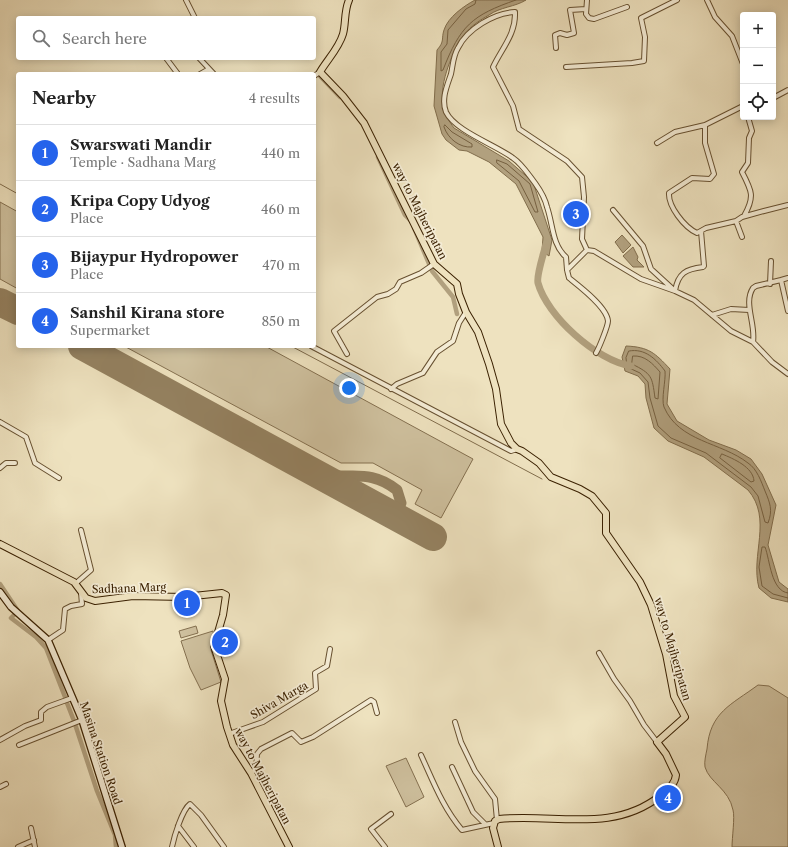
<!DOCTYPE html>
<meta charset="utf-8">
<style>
body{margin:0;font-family:"Libre Caslon Text",serif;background:#f6f6f6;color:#222}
.controls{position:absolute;right:12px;top:12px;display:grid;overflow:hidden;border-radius:4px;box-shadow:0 2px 10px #0003}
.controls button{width:36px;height:36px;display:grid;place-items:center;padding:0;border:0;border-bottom:1px solid #e0e0e0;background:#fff;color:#222;font:20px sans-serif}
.you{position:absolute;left:349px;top:388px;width:14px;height:14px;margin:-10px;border:3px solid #fff;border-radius:50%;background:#1a73e8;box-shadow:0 0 0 6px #1a73e833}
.badge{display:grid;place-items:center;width:26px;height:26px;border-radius:50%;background:#2563eb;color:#fff;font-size:13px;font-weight:700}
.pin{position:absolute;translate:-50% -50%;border:2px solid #fff;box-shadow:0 1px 4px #0006}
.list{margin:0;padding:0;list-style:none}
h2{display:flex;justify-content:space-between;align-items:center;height:52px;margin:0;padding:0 16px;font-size:17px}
h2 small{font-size:13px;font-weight:400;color:#767676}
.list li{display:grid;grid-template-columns:26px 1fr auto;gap:12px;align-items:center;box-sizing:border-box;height:56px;padding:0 16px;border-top:1px solid #e0e0e0}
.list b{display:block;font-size:15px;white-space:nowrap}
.list p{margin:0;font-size:13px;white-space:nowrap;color:#767676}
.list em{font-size:13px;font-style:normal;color:#767676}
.icon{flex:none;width:22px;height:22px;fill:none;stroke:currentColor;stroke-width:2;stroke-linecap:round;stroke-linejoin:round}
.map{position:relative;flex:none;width:788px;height:847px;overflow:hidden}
.search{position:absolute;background:#fff;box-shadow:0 2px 10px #0003;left:16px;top:16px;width:300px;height:44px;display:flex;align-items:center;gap:10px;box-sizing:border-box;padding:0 14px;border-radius:4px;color:#767676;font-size:15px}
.panel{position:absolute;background:#fff;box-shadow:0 2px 10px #0003;left:16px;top:72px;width:300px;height:276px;border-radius:4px}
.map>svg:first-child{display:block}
.green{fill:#cfc19f;stroke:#847050}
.water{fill:#b1a07e;stroke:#816d4c}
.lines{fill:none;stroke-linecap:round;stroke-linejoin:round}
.shore{stroke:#766040;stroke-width:1}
.stream{stroke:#816d4c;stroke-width:1}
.canal{stroke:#b1a07e;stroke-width:4.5}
.river{stroke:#b1a07e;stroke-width:7}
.taxiway{stroke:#948160;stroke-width:11}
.runway{stroke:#948160;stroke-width:28}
.street-casing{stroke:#675030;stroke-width:6}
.secondary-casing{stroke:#3a2001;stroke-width:8}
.primary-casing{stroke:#3a2001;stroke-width:8}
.street{stroke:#f4ecd5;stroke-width:4}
.secondary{stroke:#f4ecd5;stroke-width:5.5}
.primary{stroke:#eee2bf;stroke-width:6}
.labels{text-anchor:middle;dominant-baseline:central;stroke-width:3.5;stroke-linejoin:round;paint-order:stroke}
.street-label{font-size:11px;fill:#3a2001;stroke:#f4ecd5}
</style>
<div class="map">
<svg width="788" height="847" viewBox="0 0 788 847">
<rect width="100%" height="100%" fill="#eee2bf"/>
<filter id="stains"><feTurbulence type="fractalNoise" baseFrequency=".005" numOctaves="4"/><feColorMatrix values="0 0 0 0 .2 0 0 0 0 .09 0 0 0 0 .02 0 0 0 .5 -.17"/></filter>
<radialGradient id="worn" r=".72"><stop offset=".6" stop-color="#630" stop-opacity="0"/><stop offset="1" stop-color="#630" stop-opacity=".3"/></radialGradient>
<path class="green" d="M 0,202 L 18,212 L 18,289 L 0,279 Z
M 124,346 L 265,346 L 473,459 L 441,518 L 415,504 L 422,490 L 373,463 L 341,463 Z
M 196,626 L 198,633 L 181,638 L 179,631 Z
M 213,631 L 214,639 L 211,650 L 221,682 L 201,690 L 190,668 L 181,641 Z
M 758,685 L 769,686 L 788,698 L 788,847 L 732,847 C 732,838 735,817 733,810 C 729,789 709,782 705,767 C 704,762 706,754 707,749 C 710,712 731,705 758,685 Z
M 406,758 L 424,797 L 406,807 L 386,766 Z"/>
<path class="water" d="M 475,0 L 526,0 C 515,7 500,7 489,15 C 480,20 471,26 465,34 C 453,49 439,84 443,103 C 444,113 449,121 454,128 L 509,161 L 533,182 L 552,240 L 549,256 L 542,251 L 543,237 L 516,184 L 489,162 L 467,151 L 459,150 L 446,140 L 442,134 L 434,106 L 437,50 C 445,41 441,39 444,30 C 448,17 464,6 475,0 Z
M 622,235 L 631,245 L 623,253 L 615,242 Z
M 633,247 L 638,257 L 637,260 L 644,267 L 633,267 L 623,256 Z
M 626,346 C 649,347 655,353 670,369 L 667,404 L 677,421 L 709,440 L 736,450 L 751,459 L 762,474 L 776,505 L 768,545 L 779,582 L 788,589 L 788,602 L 771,598 L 759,588 C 750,555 773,519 748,490 L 704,457 L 668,441 L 654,428 L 646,398 L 645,384 L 638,376 L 625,371 L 622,357 Z"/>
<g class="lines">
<path class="shore" d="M 476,0 L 475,4 L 466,9 L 448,30 L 447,44 L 441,52 L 441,71 L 443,70 C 460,26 472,15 516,0
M 445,125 L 452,132 L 472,144 L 472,147 C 460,148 448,139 444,127 Z
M 497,160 L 507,164 L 530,184 L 538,212 L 535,212 L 519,181 L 497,163 Z
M 629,351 C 645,348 656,359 665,371 C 666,380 661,399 664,407 C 679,442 721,442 748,463 C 757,469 761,481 765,491 C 770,503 773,510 768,523 L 765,522 L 758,496 L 751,487 L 706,453 L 671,438 L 658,426 L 650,398 L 648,382 L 640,373 L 627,367 L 626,358 Z
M 633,356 C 645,355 653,364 660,372 L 658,399 L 655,398 C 652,376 652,374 632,364 Z
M 722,454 C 734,459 753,467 754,481 L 751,482 L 720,458 Z
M 788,593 C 771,591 770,560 765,547 L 762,547 L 759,567 L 762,586 L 773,594 L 788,598"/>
<path class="stream" d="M 0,184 L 18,194
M 291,346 L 542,479"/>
<path class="canal" d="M 319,75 L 340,97
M 378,157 L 405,215 L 411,221
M 414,228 L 432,271 L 453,297 L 457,314
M 0,584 L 18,611 L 11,618 L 36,637 L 46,648 L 65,697
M 67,703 L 74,721
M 75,724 L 97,791 L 115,835 L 116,847"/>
<path class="river" d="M 546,244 C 544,253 536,276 538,283 C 547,316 597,361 631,366"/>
<path class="taxiway" d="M 313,471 C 344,484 366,465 397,490 L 401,503 L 396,513 C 378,526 372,506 360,497"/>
<path class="runway" d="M 0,302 L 18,311
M 82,346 L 433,537"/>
<defs>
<path id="street" d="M 186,0 L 195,18
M 587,0 L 586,14 L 589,18 L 594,19 L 627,7
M 707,0 L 715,17 L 732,36 L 743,64
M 556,48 L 555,35 L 560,33 L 567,35 L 574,33 L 570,10 L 586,9
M 166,58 L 178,74
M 199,58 L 214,74
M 566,67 L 632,63 L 644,61 L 645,37 L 641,18 L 677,0
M 200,74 L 209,69
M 314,76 L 320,72
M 773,98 L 788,90
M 743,106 L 705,125 L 705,143 L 714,174 L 710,179 L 692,178 L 669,193 C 668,206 684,227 697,233 L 706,228 L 736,221 L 742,217 L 764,211 L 788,205
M 657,143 L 675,132 L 705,125
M 613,210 L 643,246 L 651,269 L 675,291 L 694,300 L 731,331 L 753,342 L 772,362 L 788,374
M 744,216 C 755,197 752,191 742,172 L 748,163 L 749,138 L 752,131 L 748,117
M 736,221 L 742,237
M 567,270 L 566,257 C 552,245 553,224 547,207 C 545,198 540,190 535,183 C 528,174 522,164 513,158 C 496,145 455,131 446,112 C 441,99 447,86 451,74 C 453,65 453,56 458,48 C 467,29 494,13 515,12 C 516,34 502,48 493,67 L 513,106 L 519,129 L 567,161 L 582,177 L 584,197 L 582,239 L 587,250
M 781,280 L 788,278
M 770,284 L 771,261
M 712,315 L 731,309 L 749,310
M 753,342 C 756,324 743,303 753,288 L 756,286 L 781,280 L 788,311
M 311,346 L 511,451 L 517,449
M 596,353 C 599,348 608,326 608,321 C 607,307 579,286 569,278 L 567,270 L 587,250 L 594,251 L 641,279 L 675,291 C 678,273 686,269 703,267 L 704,266 L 701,231
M 347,354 L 334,331 L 377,297 L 388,294 L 396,289 L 400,282 L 421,273 L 434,264
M 391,389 L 397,384 L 423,373 L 437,352 L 453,341 L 459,323 L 466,312
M 0,422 L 26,437 L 35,463 L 59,478
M 0,468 L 6,463 L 15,463
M 75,584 L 91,570 L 81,530
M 48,640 L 63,630 L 65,609 L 71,606 L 82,604 L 81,593
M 599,653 L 614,679 L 630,701 L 644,725 L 657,742
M 455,722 L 461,742 L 475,771 L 495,799 L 497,820
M 229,734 L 263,722 L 316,689 L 315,673 L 327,666 L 330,649
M 0,740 L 25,726 L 41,720 L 41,712 L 47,707 L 72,698
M 19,745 L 82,720
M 421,755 C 433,781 443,808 462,830 L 494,823
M 452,767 L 473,812 L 485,824
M 251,773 L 256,769 L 257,754 L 261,749 L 292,733 L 301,742 L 313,737 L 371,700 L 374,702 L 377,713
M 0,787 L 6,784
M 178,826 L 194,847
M 31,828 L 35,847
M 18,847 L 34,840
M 172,847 C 174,837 182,810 190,804 L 201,815 L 224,847
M 385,847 L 371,829 L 391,814"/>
<path id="secondary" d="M 0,592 L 11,607 L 48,640 L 82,720 L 122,847"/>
<path id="primary" d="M 349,0 C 344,11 346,23 343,34 C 339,48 327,60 320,72 L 343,96 L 364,123 L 434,264 L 457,284 L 459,294 L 466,312 L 478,332 L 489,364 L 496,389 L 501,424 L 511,443 L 517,449 L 522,451 L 539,463 L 551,477 L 580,489 L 592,496 L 606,513 L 606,533 L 640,582 L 651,605 L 666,654 L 674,696 L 685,717 L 657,742 L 666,754 L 676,775 C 675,785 667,790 660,796 C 612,834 554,813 499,819 L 495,821 L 493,828 L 498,847
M 0,544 L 74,582 L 86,598 L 95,601 L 133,596 L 184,597 L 222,593 L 226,595 L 223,615 L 214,646 L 225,679 L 221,701 L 227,727 L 233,745 L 251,773 L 289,847"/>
</defs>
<use href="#street" class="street-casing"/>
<use href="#secondary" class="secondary-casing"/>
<use href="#primary" class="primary-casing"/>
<use href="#street" class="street"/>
<use href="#secondary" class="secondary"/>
<use href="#primary" class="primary"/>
</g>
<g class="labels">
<g class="street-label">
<text transform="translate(420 211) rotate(63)">way to Majheripatan</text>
<text transform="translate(129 588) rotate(-2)">Sadhana Marg</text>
<text transform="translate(673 649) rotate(74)">way to Majheripatan</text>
<text transform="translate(279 700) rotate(-30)">Shiva Marga</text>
<text transform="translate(101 753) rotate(71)">Masina Station Road</text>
<text transform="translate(263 776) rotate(62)">way to Majheripatan</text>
</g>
</g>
<rect width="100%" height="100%" filter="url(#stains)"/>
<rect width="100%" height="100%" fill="url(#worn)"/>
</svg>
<div class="controls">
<button>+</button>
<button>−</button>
<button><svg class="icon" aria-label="locate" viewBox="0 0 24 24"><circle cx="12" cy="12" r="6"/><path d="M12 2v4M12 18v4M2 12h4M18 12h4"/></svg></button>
</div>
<div class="you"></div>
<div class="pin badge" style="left:187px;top:603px">1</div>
<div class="pin badge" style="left:225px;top:642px">2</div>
<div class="pin badge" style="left:576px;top:214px">3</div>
<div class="pin badge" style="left:668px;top:798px">4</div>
<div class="search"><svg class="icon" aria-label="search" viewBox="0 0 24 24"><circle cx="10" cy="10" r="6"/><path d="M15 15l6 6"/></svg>Search here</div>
<section class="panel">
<h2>Nearby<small>4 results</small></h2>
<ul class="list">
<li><span class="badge">1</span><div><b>Swarswati Mandir</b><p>Temple · Sadhana Marg</p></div><em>440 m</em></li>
<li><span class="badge">2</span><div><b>Kripa Copy Udyog</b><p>Place</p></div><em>460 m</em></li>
<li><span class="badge">3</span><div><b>Bijaypur Hydropower</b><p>Place</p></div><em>470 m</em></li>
<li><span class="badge">4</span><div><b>Sanshil Kirana store</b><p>Supermarket</p></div><em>850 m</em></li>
</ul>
</section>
</div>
